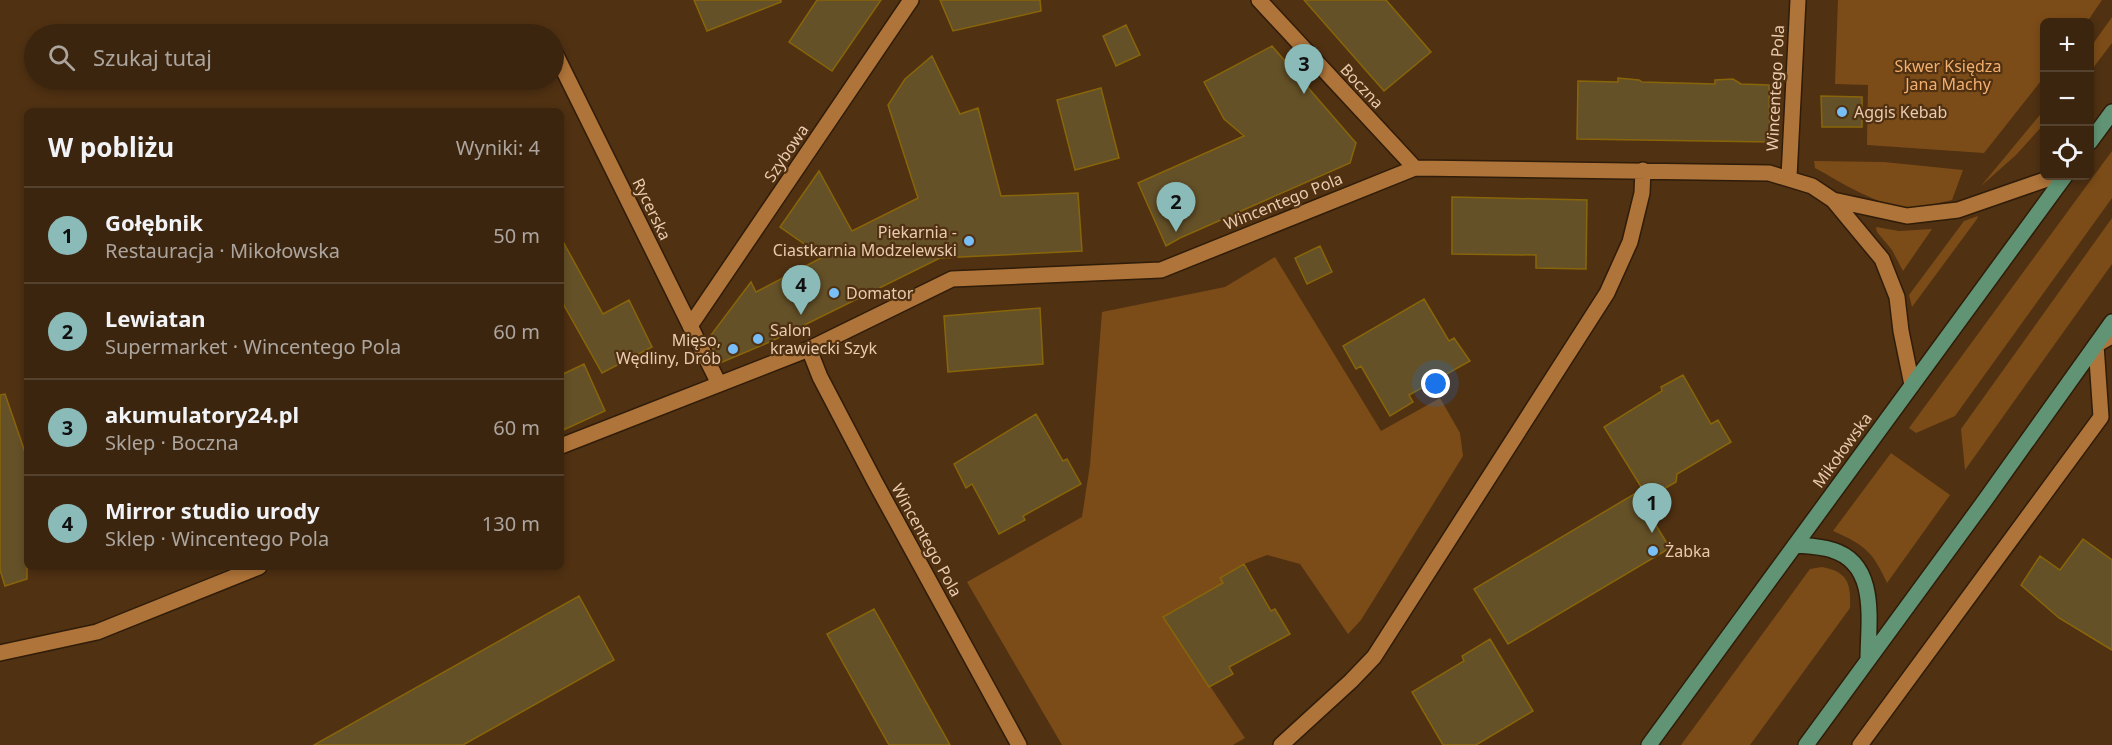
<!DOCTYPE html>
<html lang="pl">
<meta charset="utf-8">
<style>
body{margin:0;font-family:"Noto Sans",sans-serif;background:#432d17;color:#f1f3f6}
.controls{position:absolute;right:18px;top:18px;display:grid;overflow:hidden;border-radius:9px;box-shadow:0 3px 9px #0003}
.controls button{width:54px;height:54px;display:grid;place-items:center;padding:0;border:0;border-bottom:2px solid #55422e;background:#3c250e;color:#f1f3f6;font:30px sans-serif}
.you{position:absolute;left:1436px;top:384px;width:21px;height:21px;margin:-15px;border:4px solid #fff;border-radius:50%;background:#1a73e8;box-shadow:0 0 0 9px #1a73e833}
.badge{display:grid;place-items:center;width:39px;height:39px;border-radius:50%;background:#8bbbb9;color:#111;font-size:20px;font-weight:700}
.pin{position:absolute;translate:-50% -50px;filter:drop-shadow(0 2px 3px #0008)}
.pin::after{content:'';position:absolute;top:32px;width:21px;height:18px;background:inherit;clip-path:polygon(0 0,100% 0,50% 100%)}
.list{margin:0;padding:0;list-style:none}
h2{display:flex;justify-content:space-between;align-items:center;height:78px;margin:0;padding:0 24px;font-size:26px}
h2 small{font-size:20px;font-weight:400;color:#aca59e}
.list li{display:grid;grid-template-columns:39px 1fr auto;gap:18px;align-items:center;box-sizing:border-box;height:96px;padding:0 24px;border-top:2px solid #55422e}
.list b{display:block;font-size:22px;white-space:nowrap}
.list p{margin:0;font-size:20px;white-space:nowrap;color:#aca59e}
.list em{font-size:20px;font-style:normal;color:#aca59e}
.icon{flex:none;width:33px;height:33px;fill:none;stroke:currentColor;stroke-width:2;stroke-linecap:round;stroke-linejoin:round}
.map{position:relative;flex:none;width:2112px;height:745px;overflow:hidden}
.search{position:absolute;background:#3c250e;box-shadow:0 3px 9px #0003;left:24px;top:24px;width:540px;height:66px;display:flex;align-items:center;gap:15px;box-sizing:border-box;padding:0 21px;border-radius:33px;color:#aca59e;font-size:22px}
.panel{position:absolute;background:#3c250e;box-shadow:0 3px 9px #0003;left:24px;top:108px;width:540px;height:462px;border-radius:9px}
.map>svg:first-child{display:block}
.green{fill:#7c4c18}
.building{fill:#655128;stroke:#896509;stroke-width:1.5}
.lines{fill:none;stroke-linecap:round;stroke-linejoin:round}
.minor-casing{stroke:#2f1c09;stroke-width:18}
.major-casing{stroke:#2f1c09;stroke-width:18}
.minor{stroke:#af7439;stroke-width:15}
.major{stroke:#609474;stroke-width:15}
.poi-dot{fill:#78bff7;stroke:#503112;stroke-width:2}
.labels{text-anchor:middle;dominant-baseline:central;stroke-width:4.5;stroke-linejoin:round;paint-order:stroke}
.park-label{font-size:16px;fill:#f3af6e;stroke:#503112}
.street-label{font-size:16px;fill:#ebcbaf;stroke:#503112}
.poi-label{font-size:16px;fill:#ebcbaf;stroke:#503112;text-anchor:start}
</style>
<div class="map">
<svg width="2112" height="745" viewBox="0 0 2112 745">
<rect width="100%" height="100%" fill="#503112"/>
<path class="green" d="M 1838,0 L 2102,0 L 2087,22 L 2044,22 L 2044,77 L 1984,153 L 1867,145 L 1868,85 L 1835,84 Z
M 2112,17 L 2112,43 L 2090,72 L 2090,48 Z
M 2044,110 L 2044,124 L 2016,155 L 1981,186 Z
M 2112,151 L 2112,198 L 1955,416 L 1916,433 L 1909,428 Z
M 1814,161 L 1884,162 L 1963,170 L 1952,200 C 1938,203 1924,207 1910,207 C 1880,208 1841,182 1815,168 Z
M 1978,216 L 1977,219 L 1912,307 L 1909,295 L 1964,221 Z
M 2112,218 L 2112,264 L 1965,470 L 1961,429 Z
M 1876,227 L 1899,231 L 1932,229 L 1903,271 L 1892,250 L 1877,232 Z
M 1275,257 L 1381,431 L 1440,398 L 1460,433 L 1463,456 L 1361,620 L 1348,634 L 1300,564 L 1267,555 L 1244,564 L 1220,578 L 1223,583 L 1164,618 L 1245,738 L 1233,745 L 1062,745 L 967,582 L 1082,517 L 1090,465 L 1102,312 L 1225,287 Z
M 1891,453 L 1950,495 L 1887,583 C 1873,552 1865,545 1833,531 Z
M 1822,567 C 1848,572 1851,583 1850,608 L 1750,745 L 1681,745 L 1810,569 Z"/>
<path class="building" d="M 694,0 L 781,0 L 781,2 L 707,31 Z
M 817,0 L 881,0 L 832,71 L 789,42 Z
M 940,0 L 1040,0 L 1041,11 L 953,31 Z
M 1304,0 L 1386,0 L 1431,52 L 1384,91 Z
M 1126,25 L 1140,55 L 1116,66 L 1103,36 Z
M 1272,46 L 1356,143 L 1350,163 L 1180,238 L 1166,246 L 1138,183 L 1244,136 L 1224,119 L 1204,82 Z
M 932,56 L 960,114 L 978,108 L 1001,196 L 1078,193 L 1082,251 L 940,258 L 772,341 L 720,363 L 708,339 L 751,282 L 756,292 L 823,257 L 780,227 L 819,171 L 852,231 L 918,198 L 888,105 L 905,79 Z
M 1618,78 L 1639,80 L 1642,82 L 1715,84 L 1715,80 L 1733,79 L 1741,84 L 1769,85 L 1770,142 L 1577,139 L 1578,81 L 1618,82 Z
M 1101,88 L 1119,158 L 1075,170 L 1057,100 Z
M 1821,96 L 1862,97 L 1862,127 L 1822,127 Z
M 1452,197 L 1587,200 L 1586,269 L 1536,268 L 1536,255 L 1452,254 Z
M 561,238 L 603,314 L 629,300 L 652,347 L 602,373 L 561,300 Z
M 1320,246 L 1332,272 L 1307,284 L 1295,258 Z
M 1424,299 L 1449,341 L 1454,338 L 1470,361 L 1409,395 L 1413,402 L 1390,416 L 1361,366 L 1356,369 L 1343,346 Z
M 1040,308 L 1043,364 L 948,372 L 944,316 Z
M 584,364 L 605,411 L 561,431 L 561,375 Z
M 1683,375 L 1711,424 L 1718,420 L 1731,442 L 1677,474 L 1676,482 L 1648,498 L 1604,427 L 1662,391 L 1661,387 Z
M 5,394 L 27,458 L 27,579 L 5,586 L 0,570 L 0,395 Z
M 1036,414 L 1063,461 L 1067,459 L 1081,484 L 1023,516 L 1025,520 L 999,534 L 972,484 L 966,488 L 954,464 Z
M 1636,493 L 1670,548 L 1508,644 L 1474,589 Z
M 2083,539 L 2112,560 L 2112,650 L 2059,618 L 2021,585 L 2040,556 L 2060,570 Z
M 1244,564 L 1271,611 L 1275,609 L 1290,634 L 1229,667 L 1233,674 L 1209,687 L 1163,617 L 1223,583 L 1220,578 Z
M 579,596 L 614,660 L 463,745 L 314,745 Z
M 874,609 L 896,648 L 950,745 L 889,745 L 827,634 Z
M 1490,639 L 1533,711 L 1476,745 L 1443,745 L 1412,692 L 1464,661 L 1462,656 Z"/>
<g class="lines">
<defs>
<path id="minor" d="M 1259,0 L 1415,168
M 554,51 L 719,384
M 1789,177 L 1798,0
M 1833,200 L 1907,216 L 1958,210 L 2056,176
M 690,326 L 911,0
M 809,349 L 820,377 L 875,482 L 1019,745
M 561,446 L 809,349 L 952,279 L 1161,270 L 1415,168 L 1769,173 L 1812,186 L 1833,200 L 1882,259 L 1897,297 L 1901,331 L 1912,385
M 0,653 L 97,632 L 259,567
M 1281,745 L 1351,681 L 1374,657 L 1607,293 L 1630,242 L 1642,193 L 1643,170
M 1860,745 L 2101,417 L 2096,345 L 2112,336"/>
<path id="major" d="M 2090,142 L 2112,112
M 1795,545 C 1807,546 1820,546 1832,550 C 1879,564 1868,622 1868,660
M 1649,745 L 2065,176
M 1806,745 L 1983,503 L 2112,322"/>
</defs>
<use href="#minor" class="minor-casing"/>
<use href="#major" class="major-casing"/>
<use href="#minor" class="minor"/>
<use href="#major" class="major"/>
</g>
<g class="poi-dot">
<circle cx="1842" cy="112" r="6"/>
<circle cx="969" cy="241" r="6"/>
<circle cx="834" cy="293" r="6"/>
<circle cx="758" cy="339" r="6"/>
<circle cx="733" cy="349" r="6"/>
<circle cx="1653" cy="551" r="6"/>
</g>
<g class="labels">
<g class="park-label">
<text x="1948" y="66">Skwer Księdza<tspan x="1948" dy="18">Jana Machy</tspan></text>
</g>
<g class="street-label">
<text transform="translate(1362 86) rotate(47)">Boczna</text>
<text transform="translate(1775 88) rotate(-87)">Wincentego Pola</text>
<text transform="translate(786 153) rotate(-56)">Szybowa</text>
<text transform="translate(1283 201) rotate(-22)">Wincentego Pola</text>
<text transform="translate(652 209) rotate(64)">Rycerska</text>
<text transform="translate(1842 450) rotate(-54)">Mikołowska</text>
<text transform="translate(927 540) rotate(61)">Wincentego Pola</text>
</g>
<g class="poi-label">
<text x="1854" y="112">Aggis Kebab</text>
<text x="957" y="232" text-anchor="end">Piekarnia -<tspan x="957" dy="18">Ciastkarnia Modzelewski</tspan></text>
<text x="846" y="293">Domator</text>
<text x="770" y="330">Salon<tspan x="770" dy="18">krawiecki Szyk</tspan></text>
<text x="721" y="340" text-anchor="end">Mięso,<tspan x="721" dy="18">Wędliny, Drób</tspan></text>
<text x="1665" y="551">Żabka</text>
</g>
</g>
</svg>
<div class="controls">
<button>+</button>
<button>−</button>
<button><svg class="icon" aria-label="locate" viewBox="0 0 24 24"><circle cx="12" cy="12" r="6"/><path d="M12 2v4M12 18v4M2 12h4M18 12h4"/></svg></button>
</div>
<div class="you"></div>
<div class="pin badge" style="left:1652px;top:533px">1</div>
<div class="pin badge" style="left:1176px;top:232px">2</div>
<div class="pin badge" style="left:1304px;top:94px">3</div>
<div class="pin badge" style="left:801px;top:315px">4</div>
<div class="search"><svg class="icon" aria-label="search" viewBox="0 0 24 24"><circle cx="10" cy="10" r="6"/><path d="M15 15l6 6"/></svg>Szukaj tutaj</div>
<section class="panel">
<h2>W pobliżu<small>Wyniki: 4</small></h2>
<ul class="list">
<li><span class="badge">1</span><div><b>Gołębnik</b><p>Restauracja · Mikołowska</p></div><em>50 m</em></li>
<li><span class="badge">2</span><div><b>Lewiatan</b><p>Supermarket · Wincentego Pola</p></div><em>60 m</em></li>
<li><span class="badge">3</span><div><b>akumulatory24.pl</b><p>Sklep · Boczna</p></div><em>60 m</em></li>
<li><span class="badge">4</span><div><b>Mirror studio urody</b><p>Sklep · Wincentego Pola</p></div><em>130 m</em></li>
</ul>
</section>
</div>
